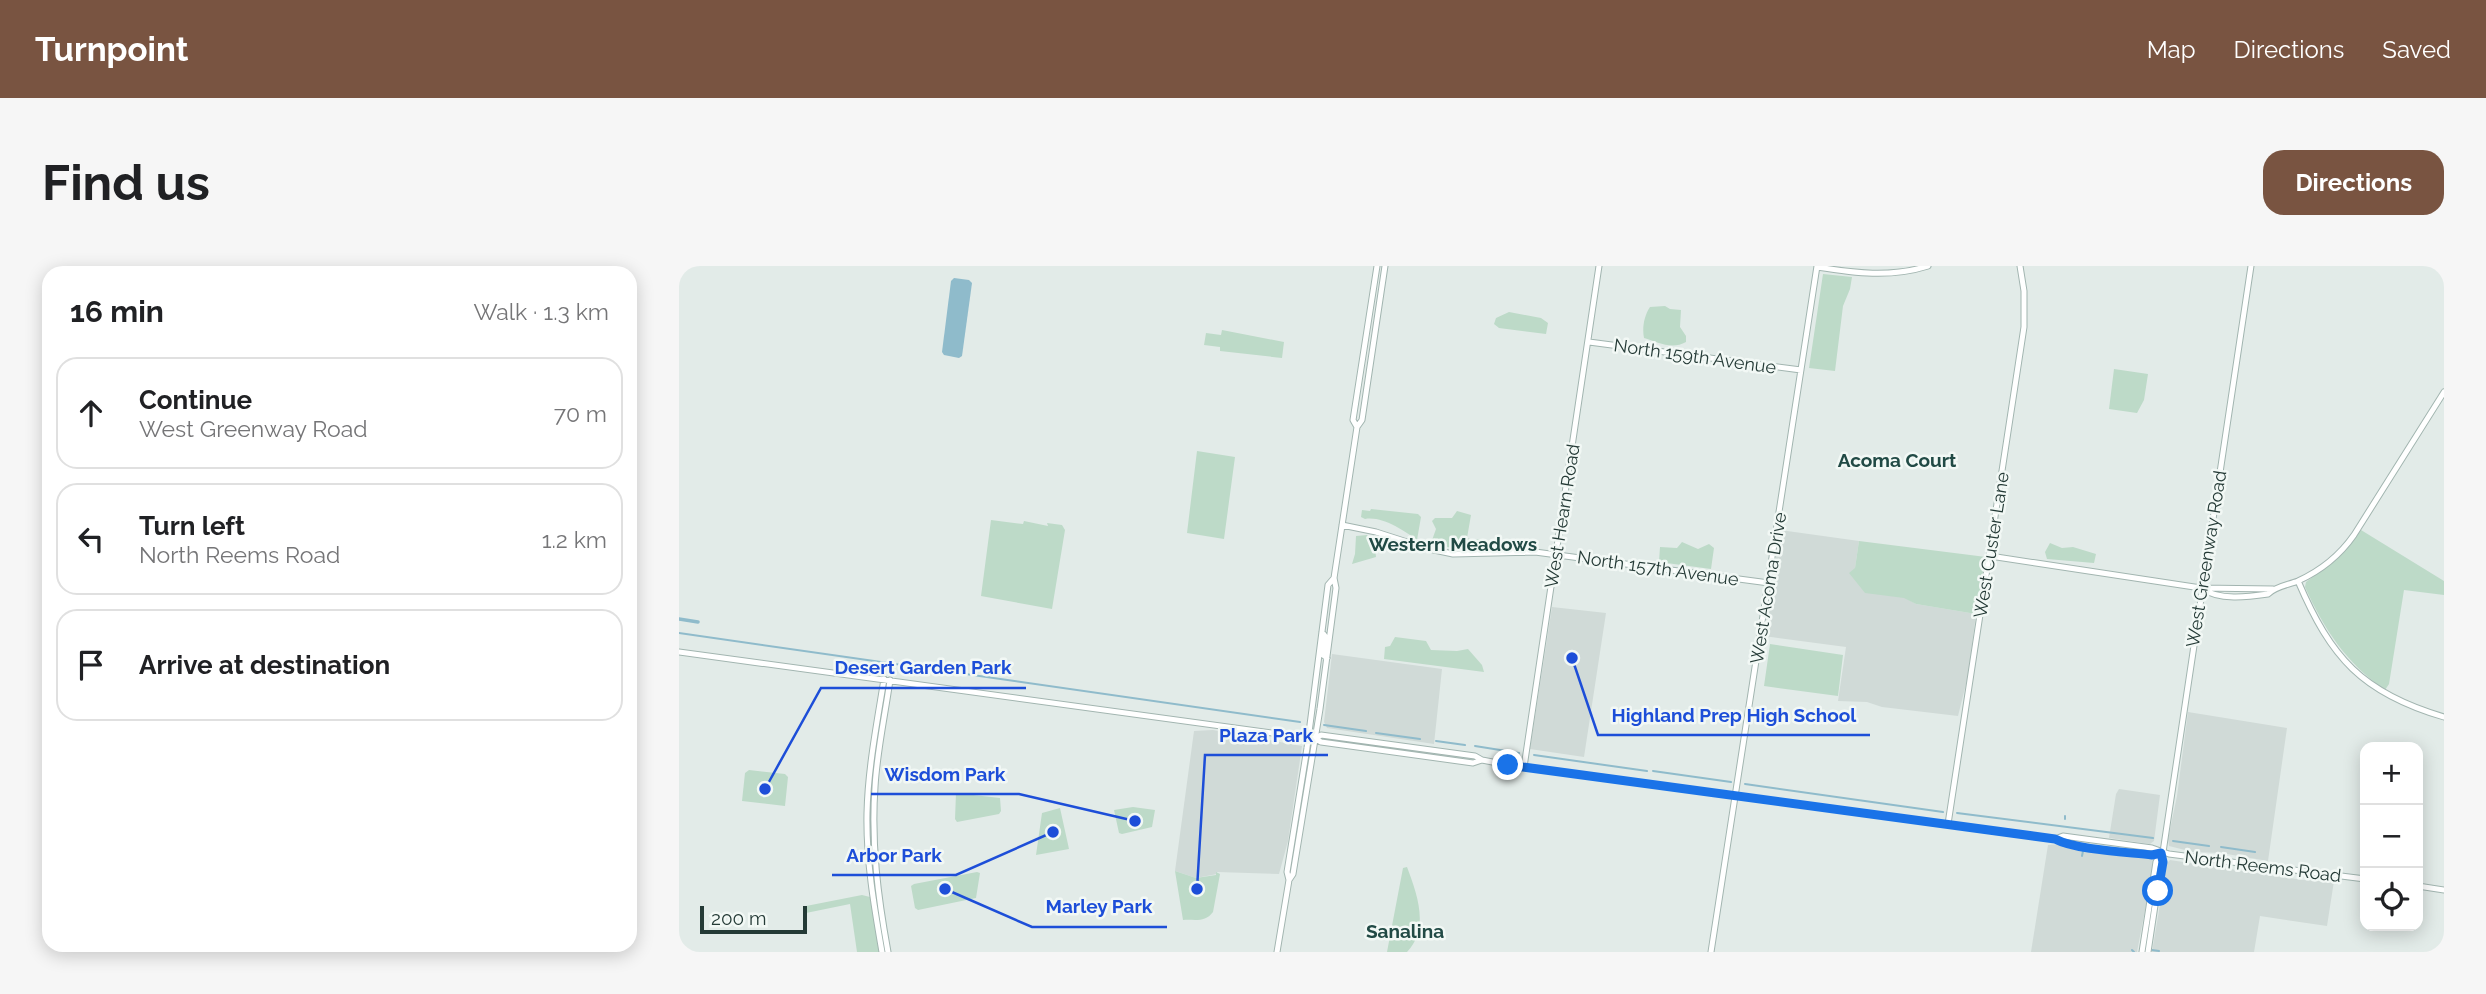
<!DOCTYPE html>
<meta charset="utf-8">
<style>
body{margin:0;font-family:Raleway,sans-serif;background:#f6f6f6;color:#202124}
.controls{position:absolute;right:21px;bottom:21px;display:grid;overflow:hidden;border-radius:14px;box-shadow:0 4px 18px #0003}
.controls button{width:63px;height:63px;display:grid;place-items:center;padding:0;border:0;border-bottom:2px solid #e0e0e0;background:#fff;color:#202124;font:35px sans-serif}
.scale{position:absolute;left:21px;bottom:18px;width:107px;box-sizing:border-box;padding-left:7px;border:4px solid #243a36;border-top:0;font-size:19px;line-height:24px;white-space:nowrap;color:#243a36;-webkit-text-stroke:5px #f2f8f5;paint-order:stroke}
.stop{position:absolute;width:21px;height:21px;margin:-16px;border:5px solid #1a73e8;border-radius:50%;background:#fff}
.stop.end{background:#1a73e8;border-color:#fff;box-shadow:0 2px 7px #0008}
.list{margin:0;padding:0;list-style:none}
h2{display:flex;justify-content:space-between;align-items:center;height:91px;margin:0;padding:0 28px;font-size:30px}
h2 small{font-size:23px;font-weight:400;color:#757577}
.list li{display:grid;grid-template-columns:46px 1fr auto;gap:21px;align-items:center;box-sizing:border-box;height:112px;margin:0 14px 14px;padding:0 14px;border:2px solid #e0e0e0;border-radius:21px}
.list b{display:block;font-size:26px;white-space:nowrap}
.list p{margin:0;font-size:23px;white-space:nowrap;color:#757577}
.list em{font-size:23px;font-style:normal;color:#757577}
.icon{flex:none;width:38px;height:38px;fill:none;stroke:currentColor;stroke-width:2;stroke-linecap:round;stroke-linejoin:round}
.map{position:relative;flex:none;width:1765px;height:686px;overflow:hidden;border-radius:21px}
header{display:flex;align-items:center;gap:42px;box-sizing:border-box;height:98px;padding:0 35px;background:#795441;color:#fff}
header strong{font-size:33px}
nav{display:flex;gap:38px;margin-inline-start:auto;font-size:24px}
.intro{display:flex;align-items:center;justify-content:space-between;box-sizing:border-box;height:168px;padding:0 42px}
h1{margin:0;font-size:49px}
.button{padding:18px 32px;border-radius:21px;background:#795441;color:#fff;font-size:24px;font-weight:700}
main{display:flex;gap:42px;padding:0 42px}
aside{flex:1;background:#fff;border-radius:21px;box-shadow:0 4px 18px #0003}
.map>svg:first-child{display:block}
</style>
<header>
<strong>Turnpoint</strong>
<nav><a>Map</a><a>Directions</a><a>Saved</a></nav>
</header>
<div class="intro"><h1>Find us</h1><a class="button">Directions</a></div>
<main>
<aside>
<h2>16 min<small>Walk · 1.3 km</small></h2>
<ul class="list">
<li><svg class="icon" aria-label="ahead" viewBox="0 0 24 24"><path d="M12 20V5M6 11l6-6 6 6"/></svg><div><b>Continue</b><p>West Greenway Road</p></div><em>70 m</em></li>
<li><svg class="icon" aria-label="left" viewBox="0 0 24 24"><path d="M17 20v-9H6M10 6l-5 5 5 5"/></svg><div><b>Turn left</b><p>North Reems Road</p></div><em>1.2 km</em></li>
<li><svg class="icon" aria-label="arrive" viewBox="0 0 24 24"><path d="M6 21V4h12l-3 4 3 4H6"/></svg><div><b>Arrive at destination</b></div></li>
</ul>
</aside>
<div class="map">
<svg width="1765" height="686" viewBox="0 0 1765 686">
<rect width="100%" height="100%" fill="#e2ebe8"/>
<path fill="#d0dad7" d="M1101 264 1180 275 1176 302 1237 338 1297 348 1289 410 1279 450 1203 441 1188 436 1159 435 1167 381 1085 370Z
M873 341 927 347 905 491 851 483Z
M653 388 763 403 755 478 648 462 645 456Z
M1509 446 1608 462 1589 595 1542 587 1514 586 1490 580 1489 573 1498 530Z
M534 464 623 480 609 575 600 608 538 606V608L517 612 496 605 515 465Z
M1440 523 1481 529 1475 575 1471 578 1430 572 1437 528Z
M1381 578 1473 593 1475 597 1458 686H1352L1369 579Z
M1491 594 1624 614 1655 615 1648 660 1581 650 1575 686H1473L1488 597Z"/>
<path fill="#bddac8" d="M1144 8 1173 11 1171 23 1164 40 1156 105 1130 102Z
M986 40 991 43 1002 44 1001 61 1007 70V76C993 84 978 76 965 72 963 62 965 50 971 41Z
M830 46 862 52 869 57 867 68 820 62 815 58 817 52Z
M543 64 605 76 603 92 541 85V81L525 79 527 67 542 69Z
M1435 103 1469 108 1465 134 1458 147 1430 143Z
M518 185 556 191 545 273 508 267Z
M692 243 739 248 742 251 738 274C725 265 704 250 686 253L682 251 683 244 691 245Z
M778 245 792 249 788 272 794 274 803 273 805 279 803 282H773L752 277 757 263 753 255 756 252H773Z
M312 254 344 258 345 255 369 260 368 257 383 259 386 264 373 343 302 330Z
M1682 264 1765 315V329L1725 324 1710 418 1706 424C1667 397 1645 363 1626 321L1627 316 1659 292Z
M688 269 692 274H699L700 277 696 282 697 291 673 298 676 288 677 270Z
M1180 275 1307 291 1297 348 1237 338 1225 332 1186 327 1170 307 1176 302Z
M1003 276 1019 283 1030 278 1035 282 1032 303 980 296 981 281 998 282Z
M1371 277 1383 282 1394 281 1417 288 1415 297 1368 293 1366 286Z
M716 371 747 375 752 384 778 385 789 383 803 399 805 406 705 393 706 381 711 380Z
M1091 378 1164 389 1159 430 1085 420Z
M70 504 106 508 109 511 106 540 63 535 66 507Z
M277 527 321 532 322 545 320 548 278 556 276 553Z
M454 541 476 544 473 561 443 568 440 567 435 544Z
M381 542 390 583 357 589 363 547Z
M728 601C738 628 751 662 728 686H708L724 602Z
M496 605 517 612 537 609V606L541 608 534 646C526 657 516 653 504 654Z
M298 606 301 607 297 632 239 644 236 642 232 620 235 618Z
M183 629 191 631 200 686H178L171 638 127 647V640Z"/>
<path fill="#8fbbcb" d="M275 12 290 14 293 17 283 90 280 92 265 89 263 86 272 15Z"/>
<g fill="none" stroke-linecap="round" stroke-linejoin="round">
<path stroke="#8fbbcb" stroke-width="2" d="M0 367 621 456
M645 459 687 465
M697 467 741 473
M757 475 786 479
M796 480 840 487
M855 489 968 505
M974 505 1052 516
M1066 518 1264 546
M1278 547 1474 572
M1386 553V550
M1494 575 1530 580
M1542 581 1576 586
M1403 590 1404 585
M1453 684 1455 686
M1473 684 1480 685"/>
<path stroke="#8fbbcb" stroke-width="3.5" d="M0 353 19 356"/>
<g stroke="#a2b5b0" stroke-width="7">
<path id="secondary" d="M1138 1C1176 7 1211 12 1249 0
M910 76 1122 104
M678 161 674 154 698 0
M663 259 697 266 750 283 774 288 856 286 1090 317
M1311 290 1522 322 1594 323
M1619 315C1652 392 1683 427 1765 451
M1522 322C1540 335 1569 331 1589 328 1597 320 1609 319 1619 315 1641 305 1661 289 1675 269L1765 126
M643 366 646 370 644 389 648 392
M0 386 637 473 642 476 794 497 803 494
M637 473 642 469 796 490 803 494 829 499 1376 573C1397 584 1447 585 1473 589L1482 587
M845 501 920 0
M1269 558 1345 61V25L1341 0
M1376 573 1384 570 1473 582 1490 588 1686 613
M610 614 608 606 628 482 649 319 655 312
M1739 620 1765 624
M203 686C195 640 187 594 188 547 189 502 198 457 205 413
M209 686C199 631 192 577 196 521 198 485 206 450 211 414
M598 686 610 614 614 608 641 443 657 322 655 312 678 161 683 154 706 0
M1032 686 1138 0
M1463 686 1477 596 1482 587
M1469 686 1572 0"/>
</g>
<use href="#secondary" stroke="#fff" stroke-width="5"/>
</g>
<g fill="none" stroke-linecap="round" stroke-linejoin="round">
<path stroke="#1a73e8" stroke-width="9" d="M829 499 1376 573C1397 584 1447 586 1473 589L1482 587 1484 596 1479 625"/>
</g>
<g text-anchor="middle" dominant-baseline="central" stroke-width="5" stroke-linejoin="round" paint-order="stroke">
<g font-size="18" fill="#243a36" stroke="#f2f8f5">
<text transform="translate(1016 90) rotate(8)">North 159th Avenue</text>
<text transform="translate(883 250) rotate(-81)">West Hearn Road</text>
<text transform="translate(1312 279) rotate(-81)">West Custer Lane</text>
<text transform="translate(1527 293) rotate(-81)">West Greenway Road</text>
<text transform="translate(979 302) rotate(8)">North 157th Avenue</text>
<text transform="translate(1089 322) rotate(-81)">West Acoma Drive</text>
<text transform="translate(1584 600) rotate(7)">North Reems Road</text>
</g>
<g font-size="19" font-weight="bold" fill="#214a45" stroke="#f2f8f5">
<text x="1218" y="194">Acoma Court</text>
<text x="774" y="278">Western Meadows</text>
<text x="726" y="665">Sanalina</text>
</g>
</g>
<path fill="none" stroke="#1d4ed8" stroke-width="2.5" d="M86 523L142 422H347M893 392L919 469H1191M518 623L526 489H649M456 555L340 528H192M374 566L277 609H153M266 623L353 661H488"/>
<g fill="#1d4ed8" stroke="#f2f8f5" stroke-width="2.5">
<circle cx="86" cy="523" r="7"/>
<circle cx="893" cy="392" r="7"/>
<circle cx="518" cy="623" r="7"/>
<circle cx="456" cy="555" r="7"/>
<circle cx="374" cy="566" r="7"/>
<circle cx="266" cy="623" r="7"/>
</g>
<g font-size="19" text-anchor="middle" font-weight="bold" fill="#1d4ed8" stroke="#f2f8f5" stroke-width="5" stroke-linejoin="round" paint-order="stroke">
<text x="244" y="408">Desert Garden Park</text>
<text x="1055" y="456">Highland Prep High School</text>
<text x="587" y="476">Plaza Park</text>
<text x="266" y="515">Wisdom Park</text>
<text x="215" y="596">Arbor Park</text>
<text x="420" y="647">Marley Park</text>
</g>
</svg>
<div class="controls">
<button>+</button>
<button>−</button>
<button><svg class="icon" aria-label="locate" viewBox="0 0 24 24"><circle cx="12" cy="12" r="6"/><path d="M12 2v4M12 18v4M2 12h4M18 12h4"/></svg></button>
</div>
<div class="scale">200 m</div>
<div class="stop" style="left:1479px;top:625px"></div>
<div class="stop end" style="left:829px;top:499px"></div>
</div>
</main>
